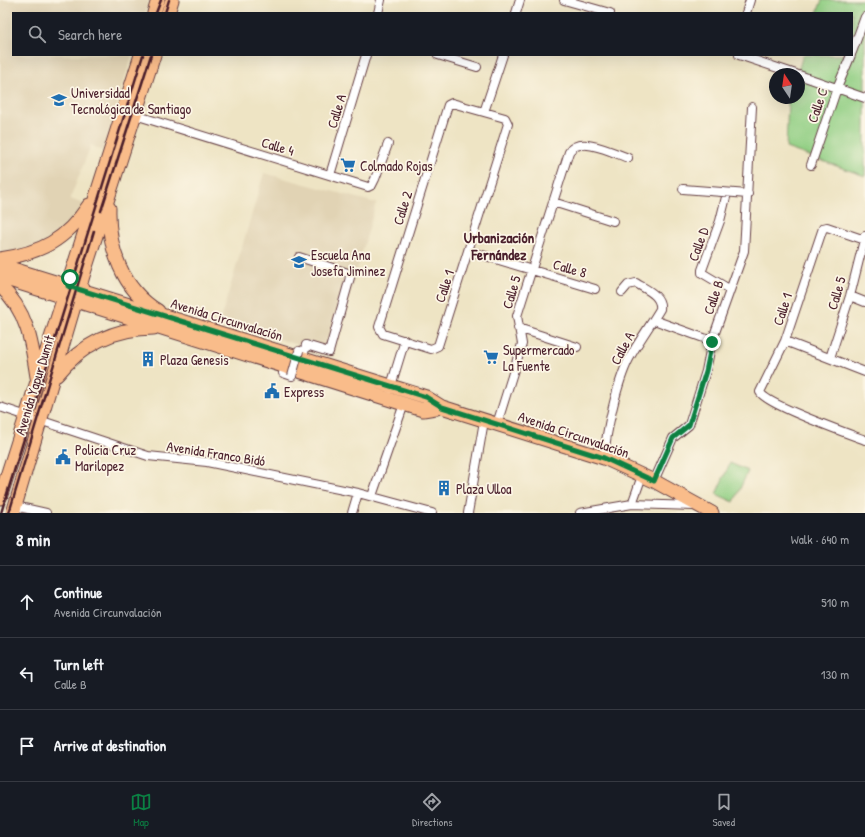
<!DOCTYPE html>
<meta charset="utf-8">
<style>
body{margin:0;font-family:"Patrick Hand",sans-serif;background:#242831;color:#f1f3f6}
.compass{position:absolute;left:769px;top:68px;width:36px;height:36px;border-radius:50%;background:#171b24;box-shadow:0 4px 16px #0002;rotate:347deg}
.stop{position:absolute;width:12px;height:12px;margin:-9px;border:3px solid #0b8043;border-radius:50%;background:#fff}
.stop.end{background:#0b8043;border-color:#fff;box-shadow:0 1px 4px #0008}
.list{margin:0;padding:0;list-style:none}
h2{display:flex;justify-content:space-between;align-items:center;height:52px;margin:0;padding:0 16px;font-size:17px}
h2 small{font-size:13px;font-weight:400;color:#9ea1a6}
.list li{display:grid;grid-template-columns:26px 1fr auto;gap:12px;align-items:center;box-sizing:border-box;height:72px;padding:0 16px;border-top:1px solid #363941}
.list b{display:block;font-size:15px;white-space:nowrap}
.list p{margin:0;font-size:13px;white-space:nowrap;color:#9ea1a6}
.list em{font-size:13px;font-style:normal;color:#9ea1a6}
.icon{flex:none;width:22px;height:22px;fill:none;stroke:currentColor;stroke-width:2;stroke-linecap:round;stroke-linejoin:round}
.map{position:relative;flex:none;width:865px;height:513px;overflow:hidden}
.search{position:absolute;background:#171b24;box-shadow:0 4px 16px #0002;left:12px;right:12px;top:12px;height:44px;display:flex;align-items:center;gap:10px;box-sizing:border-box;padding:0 14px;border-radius:0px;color:#9ea1a6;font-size:15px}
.sheet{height:268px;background:#171b24}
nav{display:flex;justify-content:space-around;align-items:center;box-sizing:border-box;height:56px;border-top:1px solid #363941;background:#171b24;font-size:11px;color:#9ea1a6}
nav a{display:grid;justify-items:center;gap:2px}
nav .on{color:#0b8043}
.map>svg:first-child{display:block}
</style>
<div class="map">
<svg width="865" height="513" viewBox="0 0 865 513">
<rect width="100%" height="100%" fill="#fcf5e5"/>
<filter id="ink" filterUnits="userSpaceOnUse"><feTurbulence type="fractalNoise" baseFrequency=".025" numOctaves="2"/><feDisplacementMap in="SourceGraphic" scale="8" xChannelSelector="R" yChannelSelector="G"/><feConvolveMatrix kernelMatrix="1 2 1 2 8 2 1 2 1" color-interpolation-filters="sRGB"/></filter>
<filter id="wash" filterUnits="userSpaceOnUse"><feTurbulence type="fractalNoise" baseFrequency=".012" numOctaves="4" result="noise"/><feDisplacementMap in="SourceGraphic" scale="16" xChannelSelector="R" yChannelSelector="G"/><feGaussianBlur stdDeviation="0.9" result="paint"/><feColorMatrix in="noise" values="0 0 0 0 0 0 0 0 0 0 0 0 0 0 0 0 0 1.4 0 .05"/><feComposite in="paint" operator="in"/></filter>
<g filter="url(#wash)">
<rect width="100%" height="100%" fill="#eee4c4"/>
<path fill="#e1d3b4" d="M0 0H149L145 13H13V55H132L103 151 91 145 70 199 84 204 76 216 44 243 9 253 0 252Z
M264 173 376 203 333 356 220 321Z"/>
<path fill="#92cf84" stroke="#6e7758" d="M822 0H865V176L786 148 788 101 789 98H799V74H797L803 55H852V13H817Z
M730 463 748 471 734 502 716 494Z"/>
</g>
<g filter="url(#ink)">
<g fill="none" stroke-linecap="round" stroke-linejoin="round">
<g stroke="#633d42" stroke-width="10">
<path id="street" d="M564 0 610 13
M378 13 381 0
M516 13 520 0
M746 13 750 0
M852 52 865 17
M438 55 477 67
M739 55 796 74
M799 75 865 98
M452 103 505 118 508 124 438 346 431 349 383 334 379 327 448 105Z
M484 112 503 55
M135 115 368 187 372 185 375 179 388 144
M811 165 837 88 851 55
M330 175 366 55
M683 189 748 194
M727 193 720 221 702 270V273L729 289
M553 202 613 221
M865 240 827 227 823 228 785 341 760 392C765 404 849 434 865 440
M469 251 595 289
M850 296 865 302
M654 320 712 341
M518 328 577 347
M785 341 865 372
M299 351 304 353 306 345 329 352 351 274 299 257
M830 358 850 296 865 236
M285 366 283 373 292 376
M390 389 405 340
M0 407 148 456 207 462 358 493 432 513
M497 424 522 344 517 316 569 152C579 135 614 153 628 158
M604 458C606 432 617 382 629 359 638 342 650 326 660 309 662 295 645 289 636 283L628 285 622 292
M654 481 673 438 689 425 706 371 712 341 744 251 752 107
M372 496 404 404
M632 504 642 476
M15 506 46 513
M352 513 358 493
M468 513 484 421
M580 513 632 504 694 506"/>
</g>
<g stroke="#633d42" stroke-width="15">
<path id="primary" d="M154 13 158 0
M168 13 172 0
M109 208C108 248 122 289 158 311
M0 259C41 253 66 240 89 205
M0 265 426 397 442 407 604 458 654 481 712 513
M0 277 423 410 442 407
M0 286C27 310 32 343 37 377
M57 375C82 344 114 328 154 328
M0 498 141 55
M13 513 83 276 154 55"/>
</g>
<use href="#street" stroke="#fff" stroke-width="8"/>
<use href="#primary" stroke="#f9bc8a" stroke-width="13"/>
<path stroke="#4a1f2b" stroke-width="2.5" d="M156 13 161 0
M165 13 169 0
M101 211 151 55
M1 513 143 55
M9 513 94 231"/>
<g stroke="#633d42" stroke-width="10" stroke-linecap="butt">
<path id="street-bridge" d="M292 376 299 351"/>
</g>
<use href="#street-bridge" stroke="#fff" stroke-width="8"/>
</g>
</g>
<g fill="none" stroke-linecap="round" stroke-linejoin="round" filter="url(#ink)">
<path stroke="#0b8043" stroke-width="5" d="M70 278 68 286 426 397 442 407 604 458 654 481 673 438 689 425 706 371 712 342"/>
</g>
<defs>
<g id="university-bare" transform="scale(1.2)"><path d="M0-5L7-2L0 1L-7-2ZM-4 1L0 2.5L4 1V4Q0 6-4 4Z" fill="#1f6fb2" stroke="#fcf5e5" stroke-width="2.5" paint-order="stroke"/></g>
<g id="supermarket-bare" transform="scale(1.2)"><path d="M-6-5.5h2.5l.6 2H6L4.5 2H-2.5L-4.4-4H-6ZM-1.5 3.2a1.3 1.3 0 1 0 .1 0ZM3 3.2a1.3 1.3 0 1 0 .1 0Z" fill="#1f6fb2" stroke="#fcf5e5" stroke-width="2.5" paint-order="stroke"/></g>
<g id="school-bare" transform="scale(1.2)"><path d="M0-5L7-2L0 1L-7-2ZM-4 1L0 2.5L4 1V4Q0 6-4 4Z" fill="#1f6fb2" stroke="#fcf5e5" stroke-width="2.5" paint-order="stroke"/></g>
<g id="building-bare" transform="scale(1.2)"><path d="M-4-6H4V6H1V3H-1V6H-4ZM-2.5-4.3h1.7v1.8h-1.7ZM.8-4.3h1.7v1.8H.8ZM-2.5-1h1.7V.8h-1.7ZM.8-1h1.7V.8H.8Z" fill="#1f6fb2" stroke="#fcf5e5" stroke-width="2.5" paint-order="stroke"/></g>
<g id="civic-bare" transform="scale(1.2)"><path d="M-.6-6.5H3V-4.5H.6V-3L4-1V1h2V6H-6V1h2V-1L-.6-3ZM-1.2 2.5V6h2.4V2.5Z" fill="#1f6fb2" stroke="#fcf5e5" stroke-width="2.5" paint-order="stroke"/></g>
</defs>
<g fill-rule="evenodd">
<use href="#university-bare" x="59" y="100"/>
<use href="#supermarket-bare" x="348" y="165"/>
<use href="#school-bare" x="299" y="262"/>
<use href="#supermarket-bare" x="491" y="357"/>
<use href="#building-bare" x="148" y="359"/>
<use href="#civic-bare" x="272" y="391"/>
<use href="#civic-bare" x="63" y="457"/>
<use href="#building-bare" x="444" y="488"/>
</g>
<g text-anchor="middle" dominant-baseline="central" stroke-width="3.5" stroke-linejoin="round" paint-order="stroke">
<g font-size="14" fill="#4a1f2b" stroke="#fcf5e5" text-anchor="start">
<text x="71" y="92">Universidad<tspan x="71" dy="16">Tecnológica de Santiago</tspan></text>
<text x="360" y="165">Colmado Rojas</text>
<text x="311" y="254">Escuela Ana<tspan x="311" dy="16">Josefa Jiminez</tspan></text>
<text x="503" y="349">Supermercado<tspan x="503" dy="16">La Fuente</tspan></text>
<text x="160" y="359">Plaza Genesis</text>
<text x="284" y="391">Express</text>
<text x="75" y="449">Policia Cruz<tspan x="75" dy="16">Marilopez</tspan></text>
<text x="456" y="488">Plaza Ulloa</text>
</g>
<g font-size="14" fill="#4a1f2b" stroke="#fcf5e5">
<text transform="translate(817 105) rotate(-71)">Calle C</text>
<text transform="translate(336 111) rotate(-73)">Calle A</text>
<text transform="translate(278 146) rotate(17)">Calle 4</text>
<text transform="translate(402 208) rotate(-73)">Calle 2</text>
<text transform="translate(698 244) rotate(-70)">Calle D</text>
<text transform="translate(570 268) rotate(16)">Calle 8</text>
<text transform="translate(444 286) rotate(-72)">Calle 1</text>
<text transform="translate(511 292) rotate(-74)">Calle 5</text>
<text transform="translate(836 293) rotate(-74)">Calle 5</text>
<text transform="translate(713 297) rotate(-71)">Calle B</text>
<text transform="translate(782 309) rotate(-72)">Calle 1</text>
<text transform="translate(227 319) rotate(17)">Avenida Circunvalación</text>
<text transform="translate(622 348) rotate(-62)">Calle A</text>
<text transform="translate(34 385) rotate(-73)">Avenida Yapur Dumit</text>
<text transform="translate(574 434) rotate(19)">Avenida Circunvalación</text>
<text transform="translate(216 453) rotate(9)">Avenida Franco Bidó</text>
</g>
<g font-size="15" font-weight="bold" fill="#4a1f2b" stroke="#fcf5e5">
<text x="499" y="237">Urbanización<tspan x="499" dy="17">Fernández</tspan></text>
</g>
</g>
</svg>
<svg class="compass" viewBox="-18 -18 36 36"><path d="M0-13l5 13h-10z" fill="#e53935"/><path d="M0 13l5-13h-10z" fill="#9ea1a6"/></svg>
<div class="stop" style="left:70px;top:278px"></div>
<div class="stop end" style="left:712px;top:342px"></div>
<div class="search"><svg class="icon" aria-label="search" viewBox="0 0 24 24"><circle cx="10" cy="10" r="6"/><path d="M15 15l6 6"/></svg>Search here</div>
</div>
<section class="sheet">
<h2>8 min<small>Walk · 640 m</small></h2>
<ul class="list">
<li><svg class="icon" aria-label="ahead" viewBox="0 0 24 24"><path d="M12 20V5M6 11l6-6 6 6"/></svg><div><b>Continue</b><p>Avenida Circunvalación</p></div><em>510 m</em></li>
<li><svg class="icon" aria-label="left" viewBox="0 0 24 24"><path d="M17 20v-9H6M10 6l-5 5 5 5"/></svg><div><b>Turn left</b><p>Calle B</p></div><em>130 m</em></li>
<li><svg class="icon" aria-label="arrive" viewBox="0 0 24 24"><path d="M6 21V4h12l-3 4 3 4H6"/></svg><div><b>Arrive at destination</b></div></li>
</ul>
</section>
<nav>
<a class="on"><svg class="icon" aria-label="map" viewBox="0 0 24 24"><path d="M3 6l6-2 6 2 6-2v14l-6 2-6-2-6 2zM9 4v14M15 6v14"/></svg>Map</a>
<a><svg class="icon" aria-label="directions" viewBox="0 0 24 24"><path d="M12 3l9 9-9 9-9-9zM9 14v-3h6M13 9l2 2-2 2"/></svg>Directions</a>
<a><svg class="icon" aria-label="saved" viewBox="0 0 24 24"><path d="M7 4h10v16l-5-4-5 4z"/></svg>Saved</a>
</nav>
